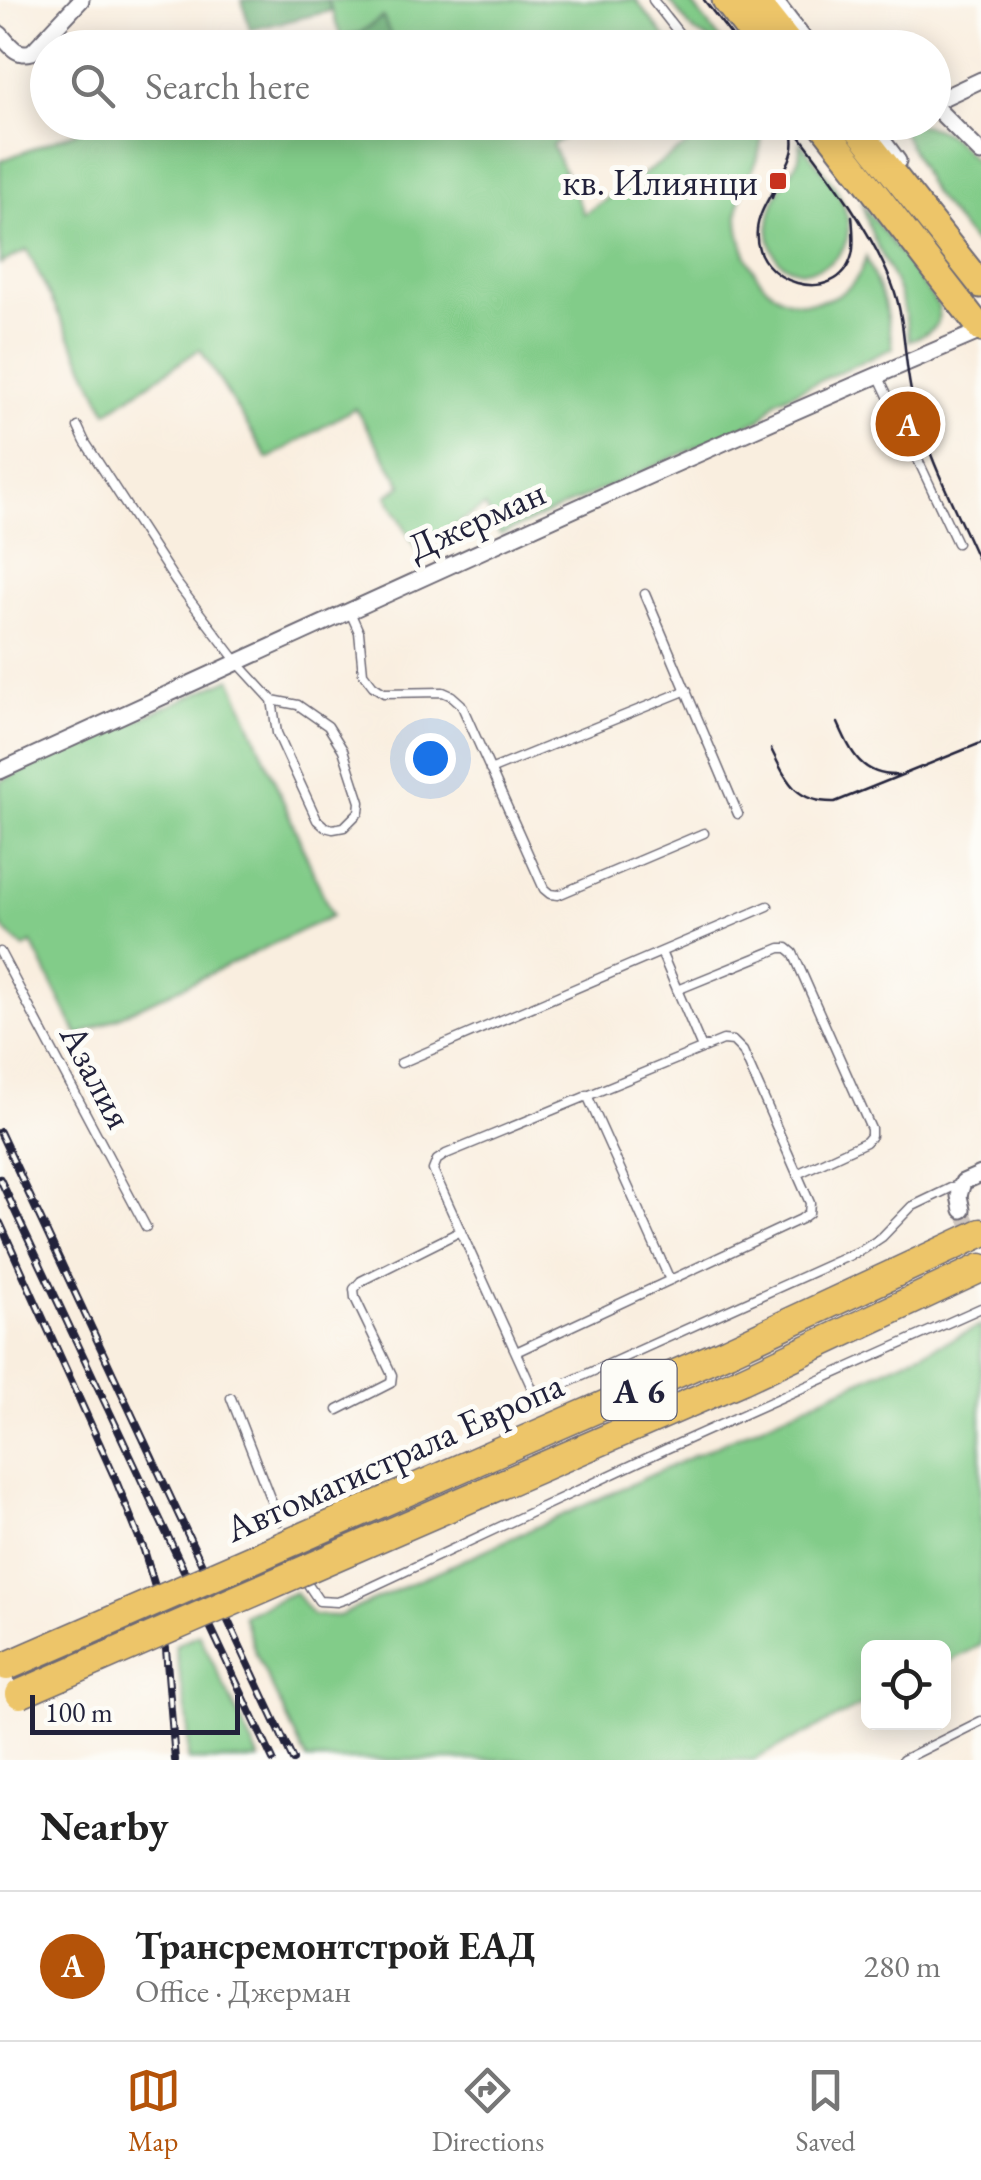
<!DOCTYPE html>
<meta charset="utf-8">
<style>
body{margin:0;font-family:"EB Garamond",serif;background:#f6f6f6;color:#222}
.controls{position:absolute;right:30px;bottom:30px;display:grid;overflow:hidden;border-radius:15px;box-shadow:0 5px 25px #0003}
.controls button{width:90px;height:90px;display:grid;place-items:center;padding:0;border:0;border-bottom:2px solid #e0e0e0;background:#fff;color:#222;font:50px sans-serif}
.scale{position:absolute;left:30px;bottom:25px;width:210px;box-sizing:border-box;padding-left:10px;border:5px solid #22223b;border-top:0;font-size:28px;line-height:35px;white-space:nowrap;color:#22223b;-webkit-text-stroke:8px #fdfcf7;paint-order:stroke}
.you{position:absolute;left:430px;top:758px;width:35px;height:35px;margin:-25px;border:8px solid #fff;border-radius:50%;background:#1a73e8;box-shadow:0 0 0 15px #1a73e833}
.badge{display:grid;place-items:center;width:65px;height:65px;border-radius:50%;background:#b45309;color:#fff;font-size:32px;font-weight:700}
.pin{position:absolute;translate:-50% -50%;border:5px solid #fff;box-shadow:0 2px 10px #0006}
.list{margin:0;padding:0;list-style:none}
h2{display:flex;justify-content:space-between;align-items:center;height:130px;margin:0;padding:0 40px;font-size:42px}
h2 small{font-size:32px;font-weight:400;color:#767676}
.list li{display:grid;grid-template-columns:65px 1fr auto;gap:30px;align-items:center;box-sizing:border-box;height:150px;padding:0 40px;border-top:2px solid #e0e0e0}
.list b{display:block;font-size:38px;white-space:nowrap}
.list p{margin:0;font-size:32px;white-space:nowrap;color:#767676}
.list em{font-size:32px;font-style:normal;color:#767676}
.icon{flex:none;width:55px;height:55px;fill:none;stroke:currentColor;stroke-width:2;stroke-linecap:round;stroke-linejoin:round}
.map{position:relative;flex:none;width:981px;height:1760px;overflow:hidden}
.search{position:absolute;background:#fff;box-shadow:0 5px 25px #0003;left:30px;right:30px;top:30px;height:110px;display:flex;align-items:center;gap:25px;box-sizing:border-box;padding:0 35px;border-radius:55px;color:#767676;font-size:38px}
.sheet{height:280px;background:#fff}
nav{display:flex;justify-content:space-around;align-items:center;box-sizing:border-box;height:140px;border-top:2px solid #e0e0e0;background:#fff;font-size:28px;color:#767676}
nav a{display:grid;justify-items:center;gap:5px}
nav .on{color:#b45309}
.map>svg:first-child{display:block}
</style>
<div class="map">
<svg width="981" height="1760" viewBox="0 0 981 1760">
<rect width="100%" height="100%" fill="#fdfcf7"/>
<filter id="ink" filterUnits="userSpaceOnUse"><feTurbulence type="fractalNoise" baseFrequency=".01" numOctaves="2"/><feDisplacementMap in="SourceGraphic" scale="20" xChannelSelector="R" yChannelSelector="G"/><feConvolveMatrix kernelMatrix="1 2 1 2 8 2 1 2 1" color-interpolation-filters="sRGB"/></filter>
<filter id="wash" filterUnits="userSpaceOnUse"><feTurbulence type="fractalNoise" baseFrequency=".0048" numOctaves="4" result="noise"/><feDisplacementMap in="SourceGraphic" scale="40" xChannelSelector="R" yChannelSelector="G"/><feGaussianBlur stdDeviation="2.25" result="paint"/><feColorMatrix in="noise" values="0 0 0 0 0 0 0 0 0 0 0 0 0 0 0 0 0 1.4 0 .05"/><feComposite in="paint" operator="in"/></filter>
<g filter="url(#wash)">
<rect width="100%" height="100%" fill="#f9eedf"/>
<path fill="#82cc89" stroke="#527762" stroke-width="2.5" d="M328 0H636L673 47H395L382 17 360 33 341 37Z
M669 0H689L726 47H722L693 31Z
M99 123H586L552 145 584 214 720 123H761C765 154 751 168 741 196 731 226 748 274 774 293 791 305 814 305 833 297 851 290 861 275 866 257L884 302 893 348 777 400 761 419 500 535 485 506 417 549 387 496 402 485 355 408 268 459 200 349 107 412 27 250 0 264V161Z
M918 125C950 127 960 146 981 167V252L932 192 901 128Z
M800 142C816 163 839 186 846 213 863 273 774 295 769 235 767 215 776 194 787 177 791 171 797 164 799 157 800 152 800 147 800 142Z
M861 202 938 305C943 330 928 332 909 341 905 297 893 279 875 241 869 228 866 215 861 202Z
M231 678 332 916 78 1036 32 943 24 948 5 931 0 922V781Z
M981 1326V1645L944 1664V1648H868V1702L753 1760H307L255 1652 243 1615 295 1592 312 1615 339 1616Z
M199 1634 260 1760H188V1722L175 1645Z"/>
<path fill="#69b075" stroke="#466958" stroke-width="2.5" d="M242 0H328L331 11 250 30Z
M383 17 395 47H318L341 37 360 33Z"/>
</g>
<g filter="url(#ink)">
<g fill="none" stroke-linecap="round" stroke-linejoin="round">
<path stroke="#cec5be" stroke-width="15" stroke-dasharray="15 8" stroke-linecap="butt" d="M962 1210 981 1250"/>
<g stroke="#6d6974" stroke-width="11">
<path id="lane" d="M653 0 685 41 697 48
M878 375 957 543
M78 427 85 442 176 582 238 663 272 700 298 705 328 726 343 750 360 802 359 812 344 827 333 829 325 827 317 820 277 733 272 700
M645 594 738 814
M350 612 359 632 363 673 373 686 384 693 443 692 452 696 461 704 544 889 550 894 558 895 704 833
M490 770 687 690
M0 952 146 1227
M661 952 702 1048
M677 990 780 948H787L793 953 871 1129V1136L866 1142 797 1174
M401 1063 768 906
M587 1095 670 1280
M516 1352 801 1219 809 1213 810 1203 743 1051 733 1041 723 1040 446 1154 437 1160 433 1170 536 1397
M231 1398 279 1521
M338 1410 391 1383 392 1375 355 1298 354 1289 361 1281 461 1231
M498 1414 864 1249 882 1237 911 1207 959 1184
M309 1586 319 1601 337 1602 346 1599 666 1449 981 1308
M903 1760 981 1721"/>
</g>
<g stroke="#6d6974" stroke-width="19">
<path id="street" d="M774 0 811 48
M0 34C9 44 16 57 32 52L81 0
M934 102 981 80
M934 106 981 153
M869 122 898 161
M0 771C326 622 651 471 981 331
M962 1210 959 1196 963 1182 981 1174"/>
</g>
<g stroke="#6d6974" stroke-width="29">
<path id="primary" d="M725 0 762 48
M755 0 793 48
M820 122 981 329
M852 122 981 285"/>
</g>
<g stroke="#6d6974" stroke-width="31">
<path id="highway" d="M294 1541 728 1351 981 1233
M307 1569 742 1380 981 1268"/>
</g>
<use href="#lane" stroke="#fff" stroke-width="8"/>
<use href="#street" stroke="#fff" stroke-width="15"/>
<use href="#primary" stroke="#edc569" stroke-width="25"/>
<use href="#highway" stroke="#edc569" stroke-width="28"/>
<path stroke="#22223b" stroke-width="2.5" d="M704 0 741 48
M789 122C828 173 868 224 892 284 907 322 903 365 914 404 929 460 958 514 981 567
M775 187C768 200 758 215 757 230 751 284 838 309 852 255 855 243 853 228 852 216
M772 198C780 169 802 157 790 124
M838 723C851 752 861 776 898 775
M771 749C787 781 795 803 835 802L981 743"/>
<g stroke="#22223b" stroke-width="8">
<path id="rail" d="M0 1132 293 1760
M0 1179 273 1760
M0 1223 114 1476 144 1550 158 1597 166 1649 175 1760"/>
</g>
<use href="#rail" stroke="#fdfcf7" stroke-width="4" stroke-dasharray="11" stroke-linecap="butt"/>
<g stroke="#6d6974" stroke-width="31" stroke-linecap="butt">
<path id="highway-bridge" d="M7 1666 294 1541
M20 1694 307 1569"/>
</g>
<use href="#highway-bridge" stroke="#edc569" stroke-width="28"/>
</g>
</g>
<rect fill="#c8321e" stroke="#fdfcf7" stroke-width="4" x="768" y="171" width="20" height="20" rx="5"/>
<g text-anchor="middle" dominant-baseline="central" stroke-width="10" stroke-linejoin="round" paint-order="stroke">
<rect fill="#fdfcf7" stroke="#646373" stroke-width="2.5" x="601.5" y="1360" width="75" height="60" rx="8"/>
<g font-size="35" font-weight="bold" fill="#22223b">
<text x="639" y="1390">A 6</text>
</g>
<g font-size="38" fill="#22223b" stroke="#fdfcf7" text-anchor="end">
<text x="758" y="181">кв. Илиянци</text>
</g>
<g font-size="38" fill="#22223b" stroke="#fdfcf7">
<text transform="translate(476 519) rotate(-24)">Джерман</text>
<text transform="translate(97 1076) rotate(62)">Азалия</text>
<text transform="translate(394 1456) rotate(-24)">Автомагистрала Европа</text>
</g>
</g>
</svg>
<div class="controls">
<button><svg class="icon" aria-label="locate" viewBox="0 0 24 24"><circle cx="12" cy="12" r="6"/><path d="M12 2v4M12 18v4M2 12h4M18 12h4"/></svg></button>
</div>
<div class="scale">100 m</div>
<div class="you"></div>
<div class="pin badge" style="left:908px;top:424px">A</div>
<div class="search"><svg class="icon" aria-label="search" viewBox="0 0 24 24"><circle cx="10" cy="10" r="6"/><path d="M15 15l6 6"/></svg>Search here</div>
</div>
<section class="sheet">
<h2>Nearby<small></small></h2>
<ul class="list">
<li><span class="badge">A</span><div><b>Трансремонтстрой ЕАД</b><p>Office · Джерман</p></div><em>280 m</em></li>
</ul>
</section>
<nav>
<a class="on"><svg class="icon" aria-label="map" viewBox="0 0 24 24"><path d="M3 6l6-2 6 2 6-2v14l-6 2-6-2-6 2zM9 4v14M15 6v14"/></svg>Map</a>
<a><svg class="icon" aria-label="directions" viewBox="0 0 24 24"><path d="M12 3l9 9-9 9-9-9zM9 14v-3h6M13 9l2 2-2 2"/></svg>Directions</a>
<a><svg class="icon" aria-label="saved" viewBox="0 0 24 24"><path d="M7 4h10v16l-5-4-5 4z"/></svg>Saved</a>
</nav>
